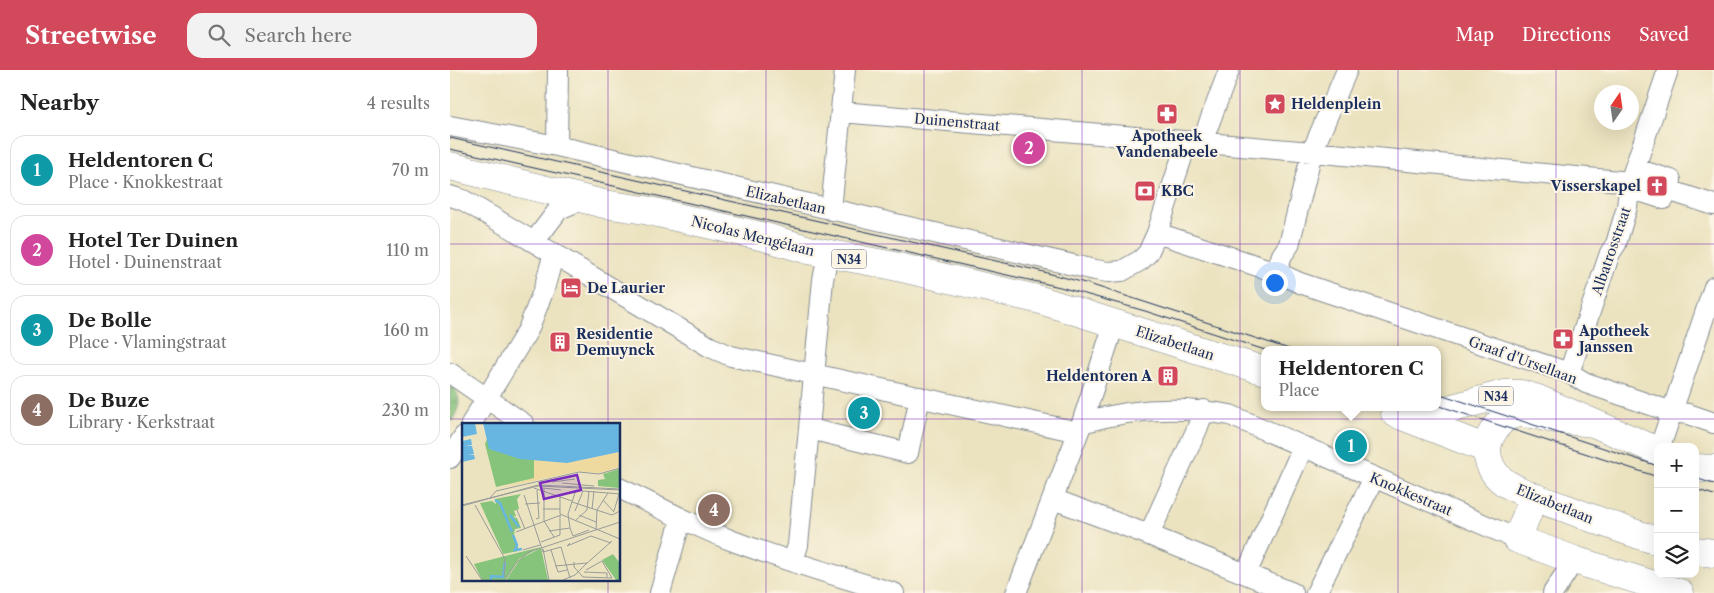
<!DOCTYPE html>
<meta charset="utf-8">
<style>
body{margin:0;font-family:"Libre Caslon Text",serif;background:#f2f2f2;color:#222}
.controls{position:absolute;right:15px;bottom:15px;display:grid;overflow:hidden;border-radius:10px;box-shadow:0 5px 20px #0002}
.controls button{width:45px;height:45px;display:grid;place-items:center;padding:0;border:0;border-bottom:1px solid #e0e0e0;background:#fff;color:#222;font:25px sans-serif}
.compass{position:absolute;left:1144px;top:15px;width:45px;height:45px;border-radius:50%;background:#fff;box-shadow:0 5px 20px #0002;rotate:13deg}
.you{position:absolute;left:824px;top:212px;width:18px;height:18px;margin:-12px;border:4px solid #fff;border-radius:50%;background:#1a73e8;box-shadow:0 0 0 8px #1a73e833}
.badge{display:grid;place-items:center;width:32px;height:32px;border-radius:50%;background:#d1495b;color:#fff;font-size:16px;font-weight:700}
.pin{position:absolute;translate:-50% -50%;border:2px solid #fff;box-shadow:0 1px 5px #0006}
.popup{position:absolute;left:811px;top:276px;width:180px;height:65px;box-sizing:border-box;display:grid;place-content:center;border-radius:10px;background:#fff;filter:drop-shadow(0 1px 4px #0005);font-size:16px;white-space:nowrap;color:#767676}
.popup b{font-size:19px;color:#222}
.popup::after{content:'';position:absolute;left:50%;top:100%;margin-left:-10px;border:10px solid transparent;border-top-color:#fff}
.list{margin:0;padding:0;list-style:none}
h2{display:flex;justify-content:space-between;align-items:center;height:65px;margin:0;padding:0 20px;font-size:21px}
h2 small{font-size:16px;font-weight:400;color:#767676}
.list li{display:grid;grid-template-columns:32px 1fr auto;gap:15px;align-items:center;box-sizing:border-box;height:70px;margin:0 10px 10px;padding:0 10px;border:1px solid #e0e0e0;border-radius:15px}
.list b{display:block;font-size:19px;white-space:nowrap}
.list p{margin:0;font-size:16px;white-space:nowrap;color:#767676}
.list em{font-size:16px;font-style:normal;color:#767676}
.icon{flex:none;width:28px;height:28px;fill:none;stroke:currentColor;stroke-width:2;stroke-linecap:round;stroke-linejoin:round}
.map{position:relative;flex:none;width:1264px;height:523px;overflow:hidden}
header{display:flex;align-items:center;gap:30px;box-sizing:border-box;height:70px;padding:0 25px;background:#d1495b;color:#fff}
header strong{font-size:24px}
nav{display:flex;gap:28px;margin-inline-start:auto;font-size:18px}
.search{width:350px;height:45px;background:#f2f2f2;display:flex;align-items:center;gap:12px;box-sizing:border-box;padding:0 18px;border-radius:15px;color:#767676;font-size:19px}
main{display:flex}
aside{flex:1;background:#fff}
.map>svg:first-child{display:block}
</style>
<header>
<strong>Streetwise</strong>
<div class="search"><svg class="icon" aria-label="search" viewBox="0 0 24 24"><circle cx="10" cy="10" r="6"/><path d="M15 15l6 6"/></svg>Search here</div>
<nav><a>Map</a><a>Directions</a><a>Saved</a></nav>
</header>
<main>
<aside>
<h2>Nearby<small>4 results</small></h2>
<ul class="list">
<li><span class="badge" style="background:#0f9aa8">1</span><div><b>Heldentoren C</b><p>Place · Knokkestraat</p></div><em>70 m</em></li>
<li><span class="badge" style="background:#d1479c">2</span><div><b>Hotel Ter Duinen</b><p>Hotel · Duinenstraat</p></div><em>110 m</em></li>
<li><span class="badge" style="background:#0f9aa8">3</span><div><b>De Bolle</b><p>Place · Vlamingstraat</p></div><em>160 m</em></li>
<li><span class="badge" style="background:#8d6e63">4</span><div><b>De Buze</b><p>Library · Kerkstraat</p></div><em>230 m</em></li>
</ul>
</aside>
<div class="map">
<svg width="1264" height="523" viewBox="0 0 1264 523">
<defs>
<pattern id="grass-tufts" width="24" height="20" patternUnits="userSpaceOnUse" patternTransform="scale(1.25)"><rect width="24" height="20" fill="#86c47b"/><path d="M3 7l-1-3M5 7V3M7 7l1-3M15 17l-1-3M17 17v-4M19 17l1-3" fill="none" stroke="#6da068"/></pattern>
</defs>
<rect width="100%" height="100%" fill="#fcf5e5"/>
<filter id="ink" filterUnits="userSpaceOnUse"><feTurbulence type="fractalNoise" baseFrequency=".02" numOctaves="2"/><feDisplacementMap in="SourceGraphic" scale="10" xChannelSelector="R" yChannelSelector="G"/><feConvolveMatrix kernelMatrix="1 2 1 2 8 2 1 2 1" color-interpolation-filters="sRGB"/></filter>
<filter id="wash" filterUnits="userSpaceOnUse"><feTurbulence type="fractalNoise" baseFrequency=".0096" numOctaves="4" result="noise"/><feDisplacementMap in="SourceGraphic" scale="20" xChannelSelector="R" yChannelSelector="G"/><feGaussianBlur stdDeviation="1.12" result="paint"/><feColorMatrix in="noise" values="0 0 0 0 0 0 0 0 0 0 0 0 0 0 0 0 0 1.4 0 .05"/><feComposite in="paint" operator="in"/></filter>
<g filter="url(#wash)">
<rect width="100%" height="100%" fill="#ebe3c0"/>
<path fill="url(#grass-tufts)" stroke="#507a6c" d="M4 317C12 333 9 336 2 351L0 350V318Z"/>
</g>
<g filter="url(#ink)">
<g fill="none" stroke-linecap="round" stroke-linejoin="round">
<g stroke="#83898f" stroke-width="22">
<path id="street" d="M391 42 862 82 1180 112
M0 56 107 76 645 200 658 202 672 201 691 190 698 183 707 163 733 84 742 72 755 64 779 0
M107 76 108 0
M1180 118 1214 129 1221 110 1186 99
M1218 120 1264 135
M0 126 13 130 42 147 260 277 281 286 628 362
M381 140 395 0
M707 163 826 202 850 213 1119 303 1136 313 1222 342 1238 344 1264 353
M84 172 109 139 133 129
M826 202 832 185 839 175 862 82 897 0
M0 303 74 354
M1119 303 1160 183 1166 174 1177 137 1180 112 1218 0
M632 353C681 338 730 336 780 345L1067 469
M21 354 78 260 94 219 104 183
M360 359 458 383 470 327
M1210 377 1264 217
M0 388 14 366
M169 418C207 436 244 456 283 471 336 491 390 507 444 523
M603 429 699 465 843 523
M699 465 747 359 754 340
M343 492 348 475 373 210 378 184
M796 504 853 377
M210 523 231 450
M566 523 632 353 664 254
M866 523 924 408
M1103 523 1124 490"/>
</g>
<g stroke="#83898f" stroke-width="29">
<path id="secondary" d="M1084 427 1067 469 1124 490 1230 523"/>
</g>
<g stroke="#83898f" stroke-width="29">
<path id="primary" d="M0 96 154 134 195 140 315 167 359 180 439 195 587 229 815 301
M945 343 978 342 999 339 1054 324H1071L1088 329 1208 381
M952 346 1037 379
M1143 353C1130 351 1118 351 1105 349 1081 345 1061 334 1044 360 1040 366 1037 374 1037 381 1038 396 1046 408 1059 415 1076 425 1096 432 1115 438 1146 450 1176 461 1208 471
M1245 398 1264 399
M1245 481 1264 483"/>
</g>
<use href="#street" stroke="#fff" stroke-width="20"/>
<use href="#secondary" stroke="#fff" stroke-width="28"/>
<use href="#primary" stroke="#fff" stroke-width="28"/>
<path stroke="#1b2f5e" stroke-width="1" d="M0 68 586 200 639 214 842 280
M0 79 610 217 695 241 815 280
M987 323 1208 396
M987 335 1208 407
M1245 408 1264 414
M1245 419 1264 425"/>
</g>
</g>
<path fill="none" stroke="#7b2cbf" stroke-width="1" stroke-opacity="0.55" d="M158 0V354M316 0V523M474 0V523M632 0V523M790 0V523M948 0V523M1106 0V523M0 174H1264M0 349H1264M158 509V523"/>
<defs>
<g id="sight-square" transform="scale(1.125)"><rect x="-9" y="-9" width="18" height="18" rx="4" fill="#d1495b" stroke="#fcf5e5"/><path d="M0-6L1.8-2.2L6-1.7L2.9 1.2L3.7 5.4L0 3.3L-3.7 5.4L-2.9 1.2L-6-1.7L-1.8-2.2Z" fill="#fff"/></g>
<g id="pharmacy-square" transform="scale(1.125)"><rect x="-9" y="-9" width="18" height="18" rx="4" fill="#d1495b" stroke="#fcf5e5"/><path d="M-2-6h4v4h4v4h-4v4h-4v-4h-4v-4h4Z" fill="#fff"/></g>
<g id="church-square" transform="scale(1.125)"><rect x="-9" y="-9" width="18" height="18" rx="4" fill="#d1495b" stroke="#fcf5e5"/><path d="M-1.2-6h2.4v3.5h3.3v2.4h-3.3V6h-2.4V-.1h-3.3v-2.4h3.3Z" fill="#fff"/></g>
<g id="bank-square" transform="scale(1.125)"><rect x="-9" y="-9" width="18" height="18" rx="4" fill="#d1495b" stroke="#fcf5e5"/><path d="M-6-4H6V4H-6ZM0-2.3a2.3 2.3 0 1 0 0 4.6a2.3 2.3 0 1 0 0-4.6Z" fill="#fff"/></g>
<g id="hotel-square" transform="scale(1.125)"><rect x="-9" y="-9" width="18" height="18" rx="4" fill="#d1495b" stroke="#fcf5e5"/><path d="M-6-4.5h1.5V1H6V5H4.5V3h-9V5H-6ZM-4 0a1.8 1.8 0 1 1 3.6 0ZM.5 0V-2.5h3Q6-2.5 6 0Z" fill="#fff"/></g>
<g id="building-square" transform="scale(1.125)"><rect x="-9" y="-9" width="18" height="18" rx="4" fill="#d1495b" stroke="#fcf5e5"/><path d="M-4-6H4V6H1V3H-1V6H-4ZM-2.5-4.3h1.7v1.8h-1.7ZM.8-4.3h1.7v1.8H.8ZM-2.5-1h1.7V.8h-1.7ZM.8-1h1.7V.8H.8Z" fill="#fff"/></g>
</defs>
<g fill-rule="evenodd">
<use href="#sight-square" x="825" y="34"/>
<use href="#pharmacy-square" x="717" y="44"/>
<use href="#church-square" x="1207" y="116"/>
<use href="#bank-square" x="695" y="121"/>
<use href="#hotel-square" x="121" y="218"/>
<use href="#pharmacy-square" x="1113" y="269"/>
<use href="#building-square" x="110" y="272"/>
<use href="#building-square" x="718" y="306"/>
</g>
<g text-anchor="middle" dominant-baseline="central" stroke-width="4" stroke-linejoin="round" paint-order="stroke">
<g fill="#fcf5e5" stroke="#5e6a86" stroke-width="1">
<rect x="381.5" y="179.5" width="35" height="19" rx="4"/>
<rect x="1028.5" y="316.5" width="35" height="19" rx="4"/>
</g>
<g font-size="12" font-weight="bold" fill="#1b2f5e">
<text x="399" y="189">N34</text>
<text x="1046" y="326">N34</text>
</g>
<g font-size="14" font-weight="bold" fill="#1b2f5e" stroke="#fcf5e5" text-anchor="start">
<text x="841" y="34">Heldenplein</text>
<text x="717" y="66" text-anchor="middle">Apotheek<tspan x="717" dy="16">Vandenabeele</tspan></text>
<text x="1191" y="116" text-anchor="end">Visserskapel</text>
<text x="711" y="121">KBC</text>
<text x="137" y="218">De Laurier</text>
<text x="1129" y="261">Apotheek<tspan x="1129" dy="16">Janssen</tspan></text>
<text x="126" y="264">Residentie<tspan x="126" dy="16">Demuynck</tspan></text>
<text x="702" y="306" text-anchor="end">Heldentoren A</text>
</g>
<g font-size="14" fill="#1b2f5e" stroke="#fcf5e5">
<text transform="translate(507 52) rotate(5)">Duinenstraat</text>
<text transform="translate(336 130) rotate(13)">Elizabetlaan</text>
<text transform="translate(303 166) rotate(14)">Nicolas Mengélaan</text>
<text transform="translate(1161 181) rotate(-71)">Albatrosstraat</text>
<text transform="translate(725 273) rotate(18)">Elizabetlaan</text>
<text transform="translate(1073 290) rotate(20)">Graaf d'Ursellaan</text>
<text transform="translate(961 424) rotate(23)">Knokkestraat</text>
<text transform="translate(1105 434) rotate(22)">Elizabetlaan</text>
</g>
</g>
<g transform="translate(12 353)">
<rect width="158" height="158" fill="#ebe3c0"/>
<path d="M151 131 157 139V157H154L140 137Z" fill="#86c47b"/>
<path d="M157 29V44L137 50 116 48 35 66 71 55 72 37 105 40Z" fill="#eeda9e"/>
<path d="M25 16H72V55L34 64 23 21ZM157 46V65L136 63V57L143 56 141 51ZM59 71 55 76 57 86 52 88 54 93 51 94 55 95 59 105 53 106 52 112 57 128 41 131 18 80 30 78 34 81 33 76ZM79 124 57 136 43 157H20L12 141ZM79 125 86 157H44L58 136Z" fill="#86c47b"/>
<path d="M0 0H13L15 11 0 14ZM21 0H157V29L105 40 58 36 27 26ZM9 16 10 22 4 23H10L12 31 6 32H12L13 36 0 39V18Z" fill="#67b6e2"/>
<path fill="none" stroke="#67b6e2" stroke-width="2.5" d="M33 77 38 80 50 109M48 92 57 104M51 112 55 122 53 127 60 126M29 157V153L41 154 43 139"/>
<path fill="none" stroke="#989b99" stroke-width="1" d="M90 59 113 56M100 60 132 63M72 65 110 78M81 65 99 67M82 65V98L92 114M114 67 106 91 108 105 111 113 127 107M121 68 158 71M62 72 81 129M28 75 34 68 117 49 137 51 158 45M141 77 152 89M110 79 150 92 158 88M63 81 78 80M0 82 76 63 158 67M13 82 43 136 42 154M0 83 76 62 158 66M81 86H98M130 86 132 68M55 87 63 106M135 87 146 70M113 88 121 68M152 88 157 71M98 91 158 116M98 91V71M117 92 134 99M74 96 77 95 75 67M113 98 125 87 127 68M134 107 135 87M87 108 108 105M54 109 99 92M79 119 98 112V92M108 120 105 123 129 113 149 120M81 126 87 157M61 127 78 122M89 127 96 149 105 147M81 129 99 124 108 155M4 133 20 157M112 139V144L121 154 150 155M123 142 150 118M93 143 125 140M124 147 140 138 150 155M122 149 145 150V154M43 157 54 140 67 129 158 99M101 157 113 152 123 142"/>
<path fill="#7b2cbf" fill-opacity="0.15" stroke="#7b2cbf" stroke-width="2.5" d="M115 52 119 67 82 76 78 60Z"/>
<rect width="158" height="158" fill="none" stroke="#1b2f5e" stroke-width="2.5"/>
</g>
</svg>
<div class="controls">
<button>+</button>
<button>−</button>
<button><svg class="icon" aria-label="layers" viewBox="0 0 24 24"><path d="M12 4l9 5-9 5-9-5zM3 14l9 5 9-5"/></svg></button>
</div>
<svg class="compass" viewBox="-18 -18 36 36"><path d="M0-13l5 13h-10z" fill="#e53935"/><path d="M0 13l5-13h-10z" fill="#767676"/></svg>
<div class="you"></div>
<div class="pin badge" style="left:901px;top:376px;background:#0f9aa8">1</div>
<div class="popup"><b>Heldentoren C</b>Place</div>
<div class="pin badge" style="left:579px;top:78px;background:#d1479c">2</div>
<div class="pin badge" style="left:414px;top:343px;background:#0f9aa8">3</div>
<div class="pin badge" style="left:264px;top:440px;background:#8d6e63">4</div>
</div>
</main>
